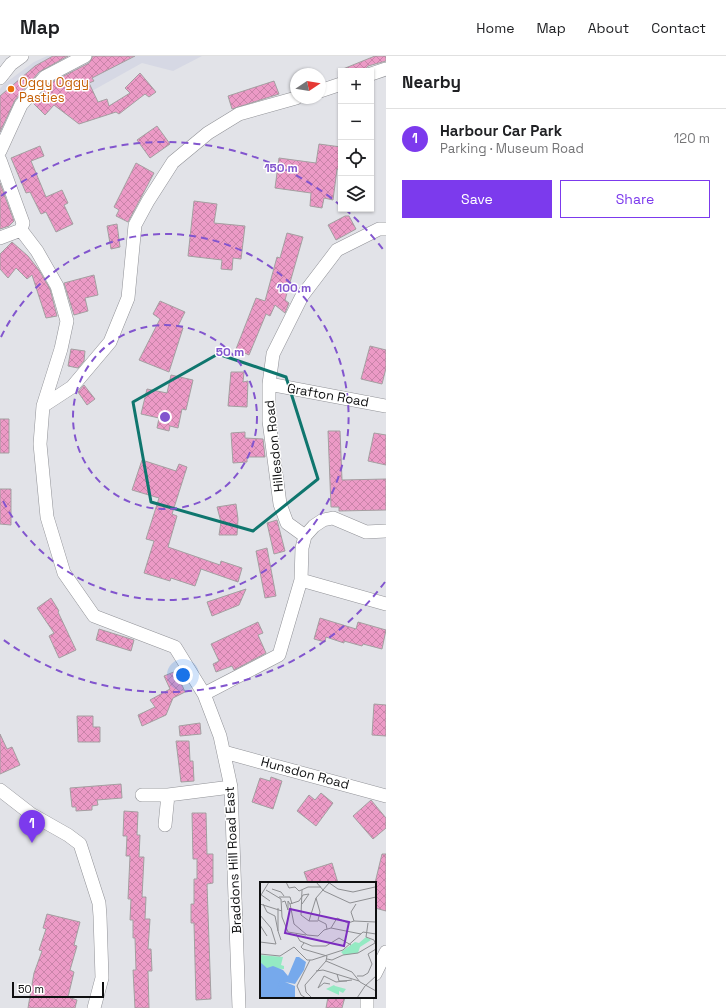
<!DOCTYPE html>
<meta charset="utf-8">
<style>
body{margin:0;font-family:"Space Grotesk",sans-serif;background:#f6f6f6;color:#202124}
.controls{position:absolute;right:12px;top:12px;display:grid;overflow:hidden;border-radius:0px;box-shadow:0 1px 3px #0004}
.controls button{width:36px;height:36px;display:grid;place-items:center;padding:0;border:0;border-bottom:1px solid #e0e0e0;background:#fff;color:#202124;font:20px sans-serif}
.compass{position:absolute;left:290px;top:12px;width:36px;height:36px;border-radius:50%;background:#fff;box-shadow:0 1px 3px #0004;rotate:78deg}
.scale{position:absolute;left:12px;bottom:10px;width:92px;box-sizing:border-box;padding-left:4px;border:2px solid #0f1011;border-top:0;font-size:11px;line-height:14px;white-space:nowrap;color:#0f1011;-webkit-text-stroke:3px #fff;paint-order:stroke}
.you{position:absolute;left:183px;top:619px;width:14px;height:14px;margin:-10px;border:3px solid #fff;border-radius:50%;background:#1a73e8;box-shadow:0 0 0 6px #1a73e833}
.badge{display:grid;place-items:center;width:26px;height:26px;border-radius:50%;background:#7c3aed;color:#fff;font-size:13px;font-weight:700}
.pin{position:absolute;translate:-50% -33px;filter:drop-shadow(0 1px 2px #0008)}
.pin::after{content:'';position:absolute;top:21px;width:14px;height:12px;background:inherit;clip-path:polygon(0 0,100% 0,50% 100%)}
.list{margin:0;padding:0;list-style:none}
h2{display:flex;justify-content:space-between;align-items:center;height:52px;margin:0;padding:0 16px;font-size:17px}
h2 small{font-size:13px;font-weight:400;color:#757577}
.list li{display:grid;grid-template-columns:26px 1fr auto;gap:12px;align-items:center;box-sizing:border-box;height:60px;padding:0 16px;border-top:1px solid #e0e0e0}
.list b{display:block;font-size:15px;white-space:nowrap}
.list p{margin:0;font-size:13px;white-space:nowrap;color:#757577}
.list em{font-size:13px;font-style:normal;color:#757577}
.actions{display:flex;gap:8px;padding:12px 16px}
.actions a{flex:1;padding:9px 0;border:1px solid #7c3aed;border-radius:0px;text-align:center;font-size:14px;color:#7c3aed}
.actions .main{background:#7c3aed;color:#fff}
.icon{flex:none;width:22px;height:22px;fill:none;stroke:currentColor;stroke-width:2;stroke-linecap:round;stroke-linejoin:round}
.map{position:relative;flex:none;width:386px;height:952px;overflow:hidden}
header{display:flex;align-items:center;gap:24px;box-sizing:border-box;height:56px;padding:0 20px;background:#fff;border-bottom:1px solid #e0e0e0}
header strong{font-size:19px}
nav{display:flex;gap:22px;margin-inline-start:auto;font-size:14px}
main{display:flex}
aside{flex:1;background:#fff}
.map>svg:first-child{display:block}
</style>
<header>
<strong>Map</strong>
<nav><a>Home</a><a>Map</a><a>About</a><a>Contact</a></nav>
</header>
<main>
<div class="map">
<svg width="386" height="952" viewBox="0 0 386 952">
<defs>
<pattern id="building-cross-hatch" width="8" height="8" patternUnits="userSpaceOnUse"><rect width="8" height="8" fill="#ec9ac6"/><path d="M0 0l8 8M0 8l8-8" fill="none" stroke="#c984a9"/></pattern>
</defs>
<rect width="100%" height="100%" fill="#e2e3e8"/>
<path fill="#d6d8e4" d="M47 0H78L45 18 0 86V33L4 28 34 6Z
M93 0H202L173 15 142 7 83 40 71 34 53 21Z"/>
<path fill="url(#building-cross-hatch)" stroke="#a49fa1" d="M53 0H68L39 16 15 44 0 76V40L35 10Z
M93 0H135L92 22 94 25 89 27 98 46 107 43 109 50 130 37 125 32 140 17 156 36 149 41 145 38 119 58 116 56 79 68 54 49 45 59 33 47 50 27 89 7Z
M375 0H386V5L368 10 364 15H338Z
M274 25 279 38 232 53 228 40Z
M157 70 170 88 150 102 137 84Z
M319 88 341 91V114L337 113 333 144 324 142 322 152 310 150 311 137 275 132 279 102 316 107Z
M40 90 44 100 31 105 46 141 62 134 68 147 64 149 73 168 56 176 46 156 41 158 30 136 26 137 11 102Z
M136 107 154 117 128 166 116 160 119 154 114 151Z
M0 127 14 165 9 170 0 173Z
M194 145 217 148 214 167 245 170 241 203 233 202 232 214 221 213 222 204 188 200Z
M345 160H349L356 173 336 184 328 169Z
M117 168 120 191 111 193 107 170Z
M287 177 303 181 285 244 289 247 285 257 275 249 270 260 266 258 249 299 236 293 256 242 265 245 277 201 280 202Z
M12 186 28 200 39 214 50 233 57 260 46 262 32 219 27 223 16 212 8 222 0 213V198Z
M94 219 98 239 85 242 88 255 74 259 64 227Z
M160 245 185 256 178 270 183 272 169 316 139 304 160 263 153 258Z
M370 290 386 294V312L382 328 361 323Z
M71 293 85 295 84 305 78 312 68 310Z
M231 316H244L243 326 248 325 247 351 228 350Z
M171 319 193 324 186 354 182 353 178 372 170 370 169 375 157 372 159 362 141 358 147 333 167 337Z
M84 329 95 343 87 349 78 336Z
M0 363H9V397H0Z
M328 375H340L342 424 386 423V454L339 455V451H331Z
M245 376V382L263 383 265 401H247V406L233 407 231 377Z
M374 377 386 379V409L368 405Z
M142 404 176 415 179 408 187 411 172 458 177 460 168 491 220 509 221 505 242 512 238 526 201 513 195 530 171 522 170 525 144 517 154 485 146 483 159 442 132 434Z
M0 433H11V469L0 468Z
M236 448 238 463 237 479H219L221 466 217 451Z
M277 464 285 495 274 498 267 467Z
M267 492 276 540 265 542 256 495Z
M246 533 239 549 212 560 207 546Z
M51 542 59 555 58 556 76 594 59 602 49 580 54 577 37 552Z
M320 562 356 573 358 566 386 574 382 593 363 588 362 590 344 585V587L326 581 325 586 314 583Z
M258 566 263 577 258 579 266 597 234 614 232 610 216 616 213 608 219 605 211 588Z
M99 573 134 584 131 595 96 584Z
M176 615 185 636 173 642 166 659 142 670 138 659 155 651 150 644 170 633 164 620Z
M374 648 386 649V680L372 679Z
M77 660H93V671H100V686H78Z
M200 667 201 678 180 680 179 670Z
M0 678 7 693 12 691 20 709 0 718Z
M176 685H189L190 705H193L194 725 181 726Z
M271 721 282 725 273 753 252 746 260 722 270 725Z
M121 728 122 742 97 744 98 749 92 750V754L76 755V751H72L70 732Z
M321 737 333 747 316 770 297 755 309 739 315 744Z
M371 744 386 762V772L373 783 353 760Z
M124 755 138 756 137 779H140L139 801H144L142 841H146L145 863H150L148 893H151L152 915H148L149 952H135L133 914H136L135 882H133V864H130L131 843H128L130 800H126L127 780H123Z
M192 757H206L207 798H213V827L207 828 211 943 196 944 194 867H191V848H194V823H197V803H193Z
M382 798H386V855L375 852V827Z
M332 807 338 827H308L304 816Z
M47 858 80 866 74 889 77 890 70 914 74 916 68 941 77 944 75 952H28L34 917 42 895 39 894 46 873 43 872Z
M328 941H345L342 952H326Z"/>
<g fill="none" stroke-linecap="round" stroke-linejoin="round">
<g stroke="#919297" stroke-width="14">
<path id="minor" d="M371 18 386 13
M0 22 11 8 22 0
M320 35 341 28
M0 95 21 49 45 21 85 0
M0 104 23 167 21 174
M21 174 37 195 57 230 67 265 61 293 43 350
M0 182 21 174
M269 328 386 350
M305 480 287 467 280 448 269 365V328L273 298 302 240 337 194 379 173H386
M301 524 386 548
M204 638 279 599 301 524 302 492 305 480 314 470 323 464 333 462 366 476 386 475
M224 696 386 740
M0 734 31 758 68 779 80 788 99 847 100 860 102 922 94 952
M142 739H168L231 731
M165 769 168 739
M375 918 386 896
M239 952 231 731 220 680 204 638 175 591 94 560 64 517 47 461 40 388 43 350 72 331 110 286 128 242 135 169 148 145 173 106 208 77 239 58 296 42
M367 952V941"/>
</g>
<use href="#minor" stroke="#fff" stroke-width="13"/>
</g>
<path fill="none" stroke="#0f766e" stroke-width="3" stroke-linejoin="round" d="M218 298 286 321 318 423 253 475 151 446 133 346Z"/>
<g fill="none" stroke="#8255ce" stroke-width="2" stroke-dasharray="7 5">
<circle cx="165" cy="361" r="92"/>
<path d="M1 281A183 183 0 1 1 1 441"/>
<path d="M385 526A275 275 0 0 1 1 582M1 140A275 275 0 0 1 340 149M345 153A275 275 0 0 1 385 196"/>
</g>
<circle fill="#e8710a" stroke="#fff" stroke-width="1.5" cx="11" cy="33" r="4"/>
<g text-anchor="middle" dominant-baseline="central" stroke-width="3" stroke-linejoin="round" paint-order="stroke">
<g font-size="13" fill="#c56008" stroke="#fff" text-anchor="start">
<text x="19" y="26">Oggy Oggy<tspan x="19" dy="15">Pasties</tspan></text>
</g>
<g font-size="13" fill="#0f1011" stroke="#fff">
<text transform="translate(328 339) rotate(10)">Grafton Road</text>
<text transform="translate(274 390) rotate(-96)">Hillesdon Road</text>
<text transform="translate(305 717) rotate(15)">Hunsdon Road</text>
<text transform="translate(233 804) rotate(-93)">Braddons Hill Road East</text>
</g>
</g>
<g transform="translate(260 826)">
<rect width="116" height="116" fill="#e2e3e8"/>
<path d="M106 55 111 58 100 65 98 71 84 73 81 70 95 60 99 61ZM0 73 23 75 21 83 24 84V87L6 86 0 80Z" fill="#94eac3"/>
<path d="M74 103 75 104 86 107 83 111 79 109V113L66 107Z" fill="#94eac3"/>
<path d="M36 75H39L46 80 44 88 35 102 25 100 35 104V116H0V80L7 86 13 84 23 88 28 94Z" fill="#76a9ec"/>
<path fill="none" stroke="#76a9ec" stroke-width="2" d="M14 116 24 92"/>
<path fill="none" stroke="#8e8f92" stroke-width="1" d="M26 0 29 6 35 5 39 9 48 5H61M56 0 64 9 90 21 116 15M68 0 78 7 93 10 115 5M12 7 21 10 24 14M6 8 21 17 22 35 28 50 46 53M42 8 41 33 49 39H58M0 12 10 19M1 13 9 0M19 15H30L32 22M22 20 25 19 28 28V19L30 22M0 22 22 29M3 22 7 30 15 34 18 49M30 22 34 42 47 53 58 54 64 48 71 46 101 52M30 22 39 19 43 13 49 12M42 22 49 12M96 22 91 30 94 39 116 40M18 26V49L21 58M0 33 11 46 16 62 0 60M49 39 56 16M0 43 7 54M71 46 77 36 88 41 94 39M67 47 66 42 58 38 60 30 56 16 69 1M36 52 40 59 52 64H66L79 56 91 63M44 61 41 65 43 67 67 74 66 79 45 103 46 110 52 116M0 72 20 74 34 65 47 78H52L83 68 103 50 116 52M67 77 72 78 83 73 98 71 115 61 114 58 106 55 108 41M66 79 92 90 100 100 116 109M56 89 63 88 99 99M77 92 79 99H87M97 94H103L108 91 112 82 108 72 116 67M70 102 64 101 58 106 64 94 76 100 92 98M105 104 116 94M46 116 41 113 37 104 50 78M97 116 105 104"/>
<path fill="#7b2cbf" fill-opacity="0.15" stroke="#7b2cbf" stroke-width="2" d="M30 27 89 40 84 64 25 51Z"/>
<rect width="116" height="116" fill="none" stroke="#0f1011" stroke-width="2"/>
</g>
<circle cx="165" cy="361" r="6" fill="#8255ce" stroke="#fff" stroke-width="2"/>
<g font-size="12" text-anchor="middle" font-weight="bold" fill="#8255ce" stroke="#fff" stroke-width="3" stroke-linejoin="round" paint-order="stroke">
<text x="281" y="116">150 m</text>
<text x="294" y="236">100 m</text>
<text x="230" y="300">50 m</text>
</g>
</svg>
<div class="controls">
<button>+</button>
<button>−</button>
<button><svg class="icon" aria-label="locate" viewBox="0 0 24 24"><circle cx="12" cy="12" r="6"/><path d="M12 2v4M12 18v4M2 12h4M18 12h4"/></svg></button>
<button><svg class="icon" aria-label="layers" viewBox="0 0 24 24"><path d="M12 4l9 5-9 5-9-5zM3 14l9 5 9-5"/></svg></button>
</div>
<svg class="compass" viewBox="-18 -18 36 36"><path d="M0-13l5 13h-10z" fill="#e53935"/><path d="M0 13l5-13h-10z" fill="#757577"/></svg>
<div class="scale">50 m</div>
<div class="you"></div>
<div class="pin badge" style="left:32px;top:787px">1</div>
</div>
<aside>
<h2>Nearby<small></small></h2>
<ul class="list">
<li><span class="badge">1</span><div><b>Harbour Car Park</b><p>Parking · Museum Road</p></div><em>120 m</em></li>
</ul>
<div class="actions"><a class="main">Save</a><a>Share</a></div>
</aside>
</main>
